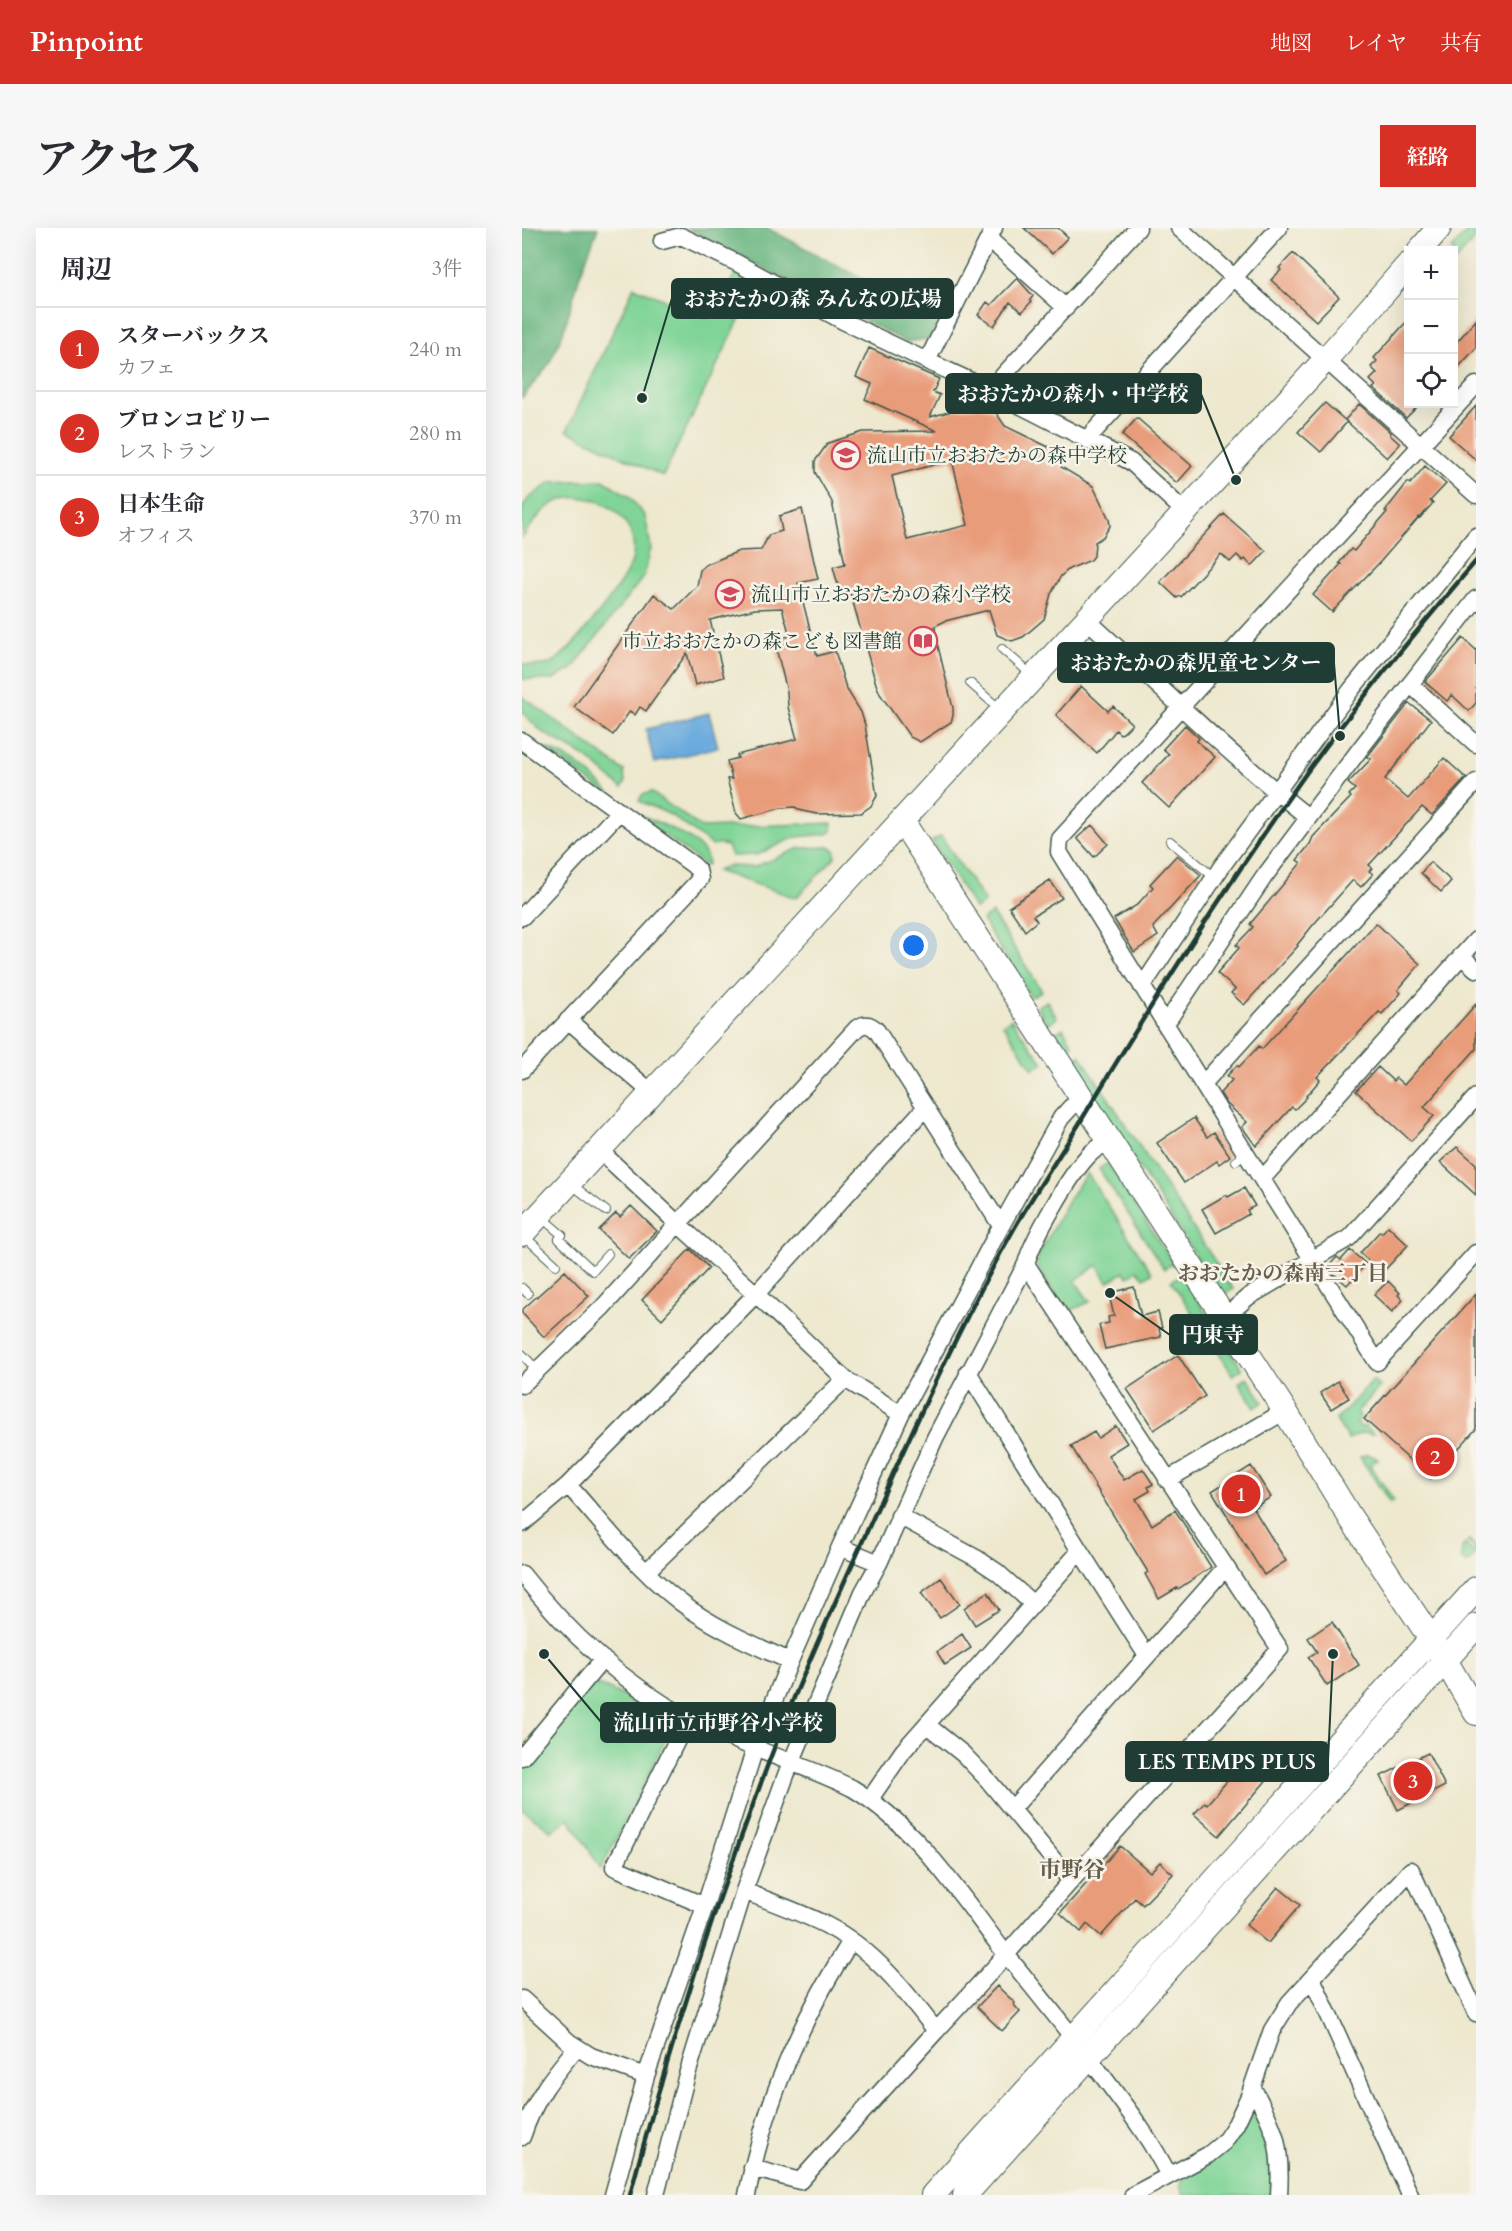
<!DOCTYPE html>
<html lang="ja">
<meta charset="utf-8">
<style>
body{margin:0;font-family:Cardo,"Noto Serif JP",serif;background:#f7f7f7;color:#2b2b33}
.controls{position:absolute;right:18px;top:18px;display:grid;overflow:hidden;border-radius:0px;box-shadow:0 6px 24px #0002}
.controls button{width:54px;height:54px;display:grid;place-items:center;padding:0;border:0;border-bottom:2px solid #e1e1e2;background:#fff;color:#2b2b33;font:30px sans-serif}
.you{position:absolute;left:392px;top:718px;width:21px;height:21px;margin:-15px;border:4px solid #fff;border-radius:50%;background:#1a73e8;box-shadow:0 0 0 9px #1a73e833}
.badge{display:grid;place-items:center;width:39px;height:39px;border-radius:50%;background:#d93025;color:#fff;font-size:20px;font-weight:700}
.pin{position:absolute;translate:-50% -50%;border:3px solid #fff;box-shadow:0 2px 6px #0006}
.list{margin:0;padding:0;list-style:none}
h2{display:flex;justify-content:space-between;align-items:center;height:78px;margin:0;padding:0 24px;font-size:26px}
h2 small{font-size:20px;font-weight:400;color:#7c7c81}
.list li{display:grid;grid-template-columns:39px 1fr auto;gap:18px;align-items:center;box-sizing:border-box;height:84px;padding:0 24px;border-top:2px solid #e1e1e2}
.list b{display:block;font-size:22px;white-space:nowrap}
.list p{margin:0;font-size:20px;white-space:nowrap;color:#7c7c81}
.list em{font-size:20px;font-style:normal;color:#7c7c81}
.icon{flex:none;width:33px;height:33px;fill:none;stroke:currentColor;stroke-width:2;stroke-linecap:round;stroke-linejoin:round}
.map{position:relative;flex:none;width:954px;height:1967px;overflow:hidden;border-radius:0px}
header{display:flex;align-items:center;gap:36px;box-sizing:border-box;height:84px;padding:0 30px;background:#d93025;color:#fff}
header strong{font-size:28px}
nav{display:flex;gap:33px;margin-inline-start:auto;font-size:21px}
.intro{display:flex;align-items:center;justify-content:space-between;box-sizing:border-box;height:144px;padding:0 36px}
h1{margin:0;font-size:42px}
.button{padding:15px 27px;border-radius:0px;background:#d93025;color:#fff;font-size:21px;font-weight:700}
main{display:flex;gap:36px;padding:0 36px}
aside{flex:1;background:#fff;border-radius:0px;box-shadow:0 6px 24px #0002}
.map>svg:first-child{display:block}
</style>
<header>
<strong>Pinpoint</strong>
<nav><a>地図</a><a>レイヤ</a><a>共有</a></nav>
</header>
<div class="intro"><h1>アクセス</h1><a class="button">経路</a></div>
<main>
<aside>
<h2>周辺<small>3件</small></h2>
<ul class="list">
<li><span class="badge">1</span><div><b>スターバックス</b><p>カフェ</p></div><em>240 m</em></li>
<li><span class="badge">2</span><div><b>ブロンコビリー</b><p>レストラン</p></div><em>280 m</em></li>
<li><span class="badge">3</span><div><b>日本生命</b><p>オフィス</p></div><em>370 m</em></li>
</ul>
</aside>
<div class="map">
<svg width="954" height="1967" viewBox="0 0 954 1967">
<rect width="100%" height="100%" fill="#f7f3e8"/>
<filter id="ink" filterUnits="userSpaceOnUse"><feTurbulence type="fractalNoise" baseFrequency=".0167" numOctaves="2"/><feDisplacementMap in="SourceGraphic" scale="12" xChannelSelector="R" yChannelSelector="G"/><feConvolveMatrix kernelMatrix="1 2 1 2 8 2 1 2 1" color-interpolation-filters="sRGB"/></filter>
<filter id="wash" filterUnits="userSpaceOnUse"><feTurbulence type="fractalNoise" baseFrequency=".008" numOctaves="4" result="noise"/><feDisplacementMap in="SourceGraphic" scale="24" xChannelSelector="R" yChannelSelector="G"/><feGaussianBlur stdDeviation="1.35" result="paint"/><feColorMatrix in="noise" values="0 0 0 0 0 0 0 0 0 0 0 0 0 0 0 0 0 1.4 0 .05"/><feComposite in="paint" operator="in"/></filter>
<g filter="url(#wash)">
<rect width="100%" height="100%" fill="#ede8ce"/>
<path fill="#80d497" stroke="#508866" stroke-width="1.5" d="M947 1 954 7V10L932 35V22H929Z
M214 45 235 55 141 248 45 203 112 59 186 90Z
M81 252 107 268 123 288 129 320 122 348 50 441 30 452 0 451V436C10 438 22 439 31 434 49 424 108 348 111 329 117 291 78 263 43 271 23 275 11 295 0 310V280L6 271 29 254Z
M0 468 102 543 103 555 100 560 64 529 20 504 0 484Z
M22 520C52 529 74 550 95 573Z
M129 564 180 600 310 595V603L306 606 274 609 234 627 209 628 205 618 196 616 191 618 149 587 117 573 120 567Z
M111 584C128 591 176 609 184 627 185 629 185 633 186 635L184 638Z
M419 608 463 674 453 681 410 613Z
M307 619 313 622V629L274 670 195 643 205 638 232 639 278 620Z
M470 685 520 763 509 769 460 692Z
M525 773 535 790 526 796 515 779Z
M489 791 521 835 511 841 481 797Z
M541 800 551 817 542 823 532 806Z
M558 827 711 1061 700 1068 549 834Z
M586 935 651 1035 642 1041 577 941Z
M565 945 630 1045 622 1050 615 1042 606 1049 602 1044 586 1054 575 1037 553 1053 568 1074 545 1084 515 1038 516 1028 546 972Z
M659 1047 720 1141 711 1147 649 1053Z
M725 1149 741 1174 733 1180 717 1155Z
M851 1152 858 1158 835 1185 838 1188 835 1195 840 1200 843 1198 852 1206 840 1205 826 1211 814 1192Z
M846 1226 856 1231 848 1237 872 1273 868 1275 838 1229Z
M946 1312 954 1319V1326L945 1336 939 1331 940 1319 943 1316 951 1324 954 1321 945 1313Z
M72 1455 96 1465 145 1497 147 1505 79 1641 47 1590 30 1603 0 1581V1541Z
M735 1888 748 1913 750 1967H662L658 1958 659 1951C694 1933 708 1923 729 1889Z"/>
<path fill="#68b680" stroke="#447a5a" stroke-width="1.5" d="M0 0H76L58 47 41 105 27 136 0 170Z
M165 0H245L417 91 407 111 384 114Z"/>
<path fill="#69aadd" stroke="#447488" stroke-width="1.5" d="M187 485 196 519 132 535 124 501Z"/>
<g id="blocks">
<path fill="#e99c7a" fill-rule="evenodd" d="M502 0H536L546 9 530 26Z
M771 25 817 69 794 93 749 52 759 42 757 40Z
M495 50 511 68 508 72 509 74 500 84 488 74 472 98 456 87 465 74 469 77Z
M886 92V176H898L884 190 851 160 854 158 848 152 855 145 849 139 855 133 852 130Z
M954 92V120L932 144V117Z
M347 120 417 151 411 164 418 167 408 189 437 181 458 179 468 181 475 186 483 198 543 227 539 239 571 258 587 291 588 298 581 309 573 314 572 328 569 332 547 341 539 348 529 366 522 391 501 409 490 413 475 407 467 382 423 393 413 398 414 410 431 480V488L429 494 398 514 388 509 358 466 354 456 329 367 319 368 311 339 323 336 310 274 293 244V233L306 215 341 204 415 203 343 171 350 156 334 149ZM430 232 446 297 385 312 370 248Z
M803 175 825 194 799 224 776 204Z
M837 176 869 205 868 207 878 216 865 230 823 192Z
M954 178V232L927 208Z
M615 190 670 238 655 255 600 207Z
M903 238 924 256 908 273 911 275 898 290 897 289 859 333 810 384 791 367 819 336 817 335 829 321 832 323 865 284 863 283 886 254 888 256Z
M280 281 296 351 276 355 295 428 313 423 324 460 339 484 343 497 355 568 349 578 339 585 295 586 280 583 273 579 259 580 219 591 214 585 205 551H210L205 533 216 530 215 527 275 511 266 479 265 463 252 412 268 408 260 380 233 381 188 392 202 449 173 457 165 425 124 483 118 479 113 487 108 483 91 507 52 479 132 366 152 381 175 358 178 342 183 337 217 323 239 322 247 307 260 303 257 288Z
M702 286 744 323 730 338 723 331 721 333 715 327 708 334 699 326 659 369 658 368 655 370 638 354Z
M941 410 954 422V475L947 483 930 467 925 473 903 454Z
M559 458 586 483 591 478 610 496 601 505 598 506 594 502 575 525 534 487Z
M887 475 909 492 863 551 886 571 922 530 944 550 910 587 900 579 847 637 850 640 847 643 851 646 839 659 831 652 791 697 775 717 776 718 722 777 709 765 713 761 695 745 717 720 714 717 731 699 728 696 779 635 775 632 788 616 791 609 829 569 827 567 833 561 826 555 849 531 845 529Z
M663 497 677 510 675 513 693 529 647 580 620 555 647 526 641 521Z
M570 597 586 616 572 629 555 610Z
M655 627 679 647 631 699 636 708 612 724 592 691 615 677 631 659 628 656Z
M908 634 929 653 919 664 899 645Z
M528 652 540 670 511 688 515 693 503 703 487 679Z
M854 695 898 736 876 762 879 765 860 786 857 784 795 849 798 852 784 868 785 869 773 881 770 879 734 918 720 899 725 894 705 876 698 865 710 852 705 848 715 837 717 839 737 818 740 821Z
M954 776V821L902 879 912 888 889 913 834 863 856 839 871 853 874 850 882 857Z
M672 890 685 909 692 904 708 928 697 936 695 933 662 955 635 915Z
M935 919 954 936V967L918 934Z
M722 960 733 978 725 982 727 986 694 1005 680 981 704 967 706 969Z
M109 978 135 1003 107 1031 77 1002 94 985 98 989Z
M866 998 886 1017 860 1045 838 1025 858 1003 860 1005Z
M168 1021 187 1040 140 1091 120 1072Z
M828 1022 844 1036 825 1057 812 1046 807 1038 815 1029 819 1032Z
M43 1043 67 1068 22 1109 0 1085V1082Z
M866 1053 878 1065 876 1067 881 1072 870 1084 852 1067Z
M612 1059 619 1088 636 1084 640 1100 637 1101 639 1109 583 1121 577 1097 587 1095 586 1089 592 1088 588 1071 593 1070 592 1064Z
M954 1066V1201L909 1251 842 1191Z
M656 1127 683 1168 632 1202 605 1161Z
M816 1153 827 1170 809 1181 798 1165Z
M594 1198 605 1215 586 1227 602 1252 621 1241 631 1256 626 1259 628 1263 614 1271 630 1297 653 1282 689 1339 656 1361 655 1360 637 1371 623 1346 626 1344 549 1218 572 1204 576 1210Z
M729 1238 749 1269 731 1280 764 1333 742 1347 690 1263Z
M419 1350 438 1376 418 1390 399 1365Z
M466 1364 477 1382 453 1397 442 1380Z
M810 1394 837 1437 805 1458 786 1429 795 1424 786 1410Z
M440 1406 449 1420 423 1437 415 1424Z
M906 1525 923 1558 876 1582 859 1548Z
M724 1527 748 1548 697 1608 672 1586 683 1574 685 1576 707 1551 705 1549Z
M598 1618 628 1644 638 1634 651 1646 621 1677 613 1670 579 1708 565 1696 559 1704 538 1685Z
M756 1659 778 1677 746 1715 724 1697Z
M475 1758 493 1775 492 1777 498 1784 480 1803 455 1779Z"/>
</g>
</g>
<g filter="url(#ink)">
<use href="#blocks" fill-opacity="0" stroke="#3e574b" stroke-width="1.5"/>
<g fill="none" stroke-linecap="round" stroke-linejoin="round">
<g stroke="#3e574b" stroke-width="10">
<path id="lane" d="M480 421 511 448
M448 455 480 483
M648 613 693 650
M714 933 724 926
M49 956 84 983
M18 988 40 1007 37 1011 71 1043 86 1026
M1 1007 34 1037
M0 1060 6 1066
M0 1126 15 1142"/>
</g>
<g stroke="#3e574b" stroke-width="19">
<path id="street" d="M657 0 954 267
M467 11 544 80
M140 13 159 8 215 35 321 93 405 133 472 0
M405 133 468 162 609 234 663 284
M954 157 538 611 537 624 724 926 855 1134 954 1025
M468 162 616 0
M566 210 757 0
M564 391C638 458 708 528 786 589
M888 456 954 516
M0 513 171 637 176 642 178 651 0 842
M0 689 97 584
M939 728 954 741
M620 759 700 638 829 462 954 308
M46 792 130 865
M643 797 742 649 838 521 954 371
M681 856 954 554
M740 951 954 712
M479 998 539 890 549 879 560 872
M504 1036C510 1012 550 943 568 926 573 921 581 917 588 913
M702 1090 726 1069 827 1010 954 869
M0 1157 81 1079 156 996 234 1066 323 1151 379 1186
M645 1252 763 1183
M46 1257 234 1066 403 880
M377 1288 454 1330 475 1344 511 1376
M0 1296 46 1257C85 1300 121 1349 169 1382 200 1403 234 1418 268 1433L318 1319 379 1186 479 998 355 803C349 796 343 795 335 800L156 996 77 922
M318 1319 357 1335
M558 1323 625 1428
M124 1344 323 1151
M0 1346C45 1404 100 1454 165 1490 218 1518 276 1534 330 1560 397 1600 439 1669 486 1729 516 1765 545 1802 574 1839 600 1874 628 1909 647 1948
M166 1490 92 1639 183 1678
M0 1529 81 1431
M348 1571 381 1523 558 1323 446 1144
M491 1580 703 1340
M222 1663 264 1547 341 1364 357 1335 413 1210 504 1036 758 1421 549 1653 465 1551 441 1526 405 1497
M790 1750 888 1967
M0 1771 47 1814 69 1828 124 1848
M730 1859C754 1901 760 1919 757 1967
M0 1909C13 1870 29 1850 55 1819
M230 1940 278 1953 414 1803
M91 1967 124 1848 183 1678 233 1520 268 1433
M134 1967 164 1850 222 1663C249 1674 278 1684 304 1697 351 1721 383 1762 414 1803L474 1738 549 1653
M225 1967C242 1877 279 1791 329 1713
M611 1967 686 1927 702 1914 714 1896 727 1868 750 1802 767 1775 889 1642 954 1785"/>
</g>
<g stroke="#3e574b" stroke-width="26">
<path id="secondary" d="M898 22 917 0
M380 593 763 1183 828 1289 923 1432 954 1485
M0 1006 803 132 886 37
M411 1967 954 1361
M443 1967 954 1398"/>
</g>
<use href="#lane" stroke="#fff" stroke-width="8"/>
<use href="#street" stroke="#fff" stroke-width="16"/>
<use href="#secondary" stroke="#fff" stroke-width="24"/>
<path stroke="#1f3d34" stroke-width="4.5" d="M108 1967C150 1808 201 1651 261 1497 287 1431 317 1366 346 1301 392 1199 438 1096 493 999 513 964 536 930 557 896 629 776 704 658 785 544 838 471 896 401 954 333"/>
</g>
</g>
<defs>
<g id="school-ring" transform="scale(1.5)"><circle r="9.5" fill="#f7f3e8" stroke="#d1495b" stroke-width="1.5"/><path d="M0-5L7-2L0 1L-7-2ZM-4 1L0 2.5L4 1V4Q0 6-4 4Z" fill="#d1495b"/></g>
<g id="library-ring" transform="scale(1.5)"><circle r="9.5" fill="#f7f3e8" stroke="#d1495b" stroke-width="1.5"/><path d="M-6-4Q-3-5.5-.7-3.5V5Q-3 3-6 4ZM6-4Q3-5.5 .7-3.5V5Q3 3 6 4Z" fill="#d1495b"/></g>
</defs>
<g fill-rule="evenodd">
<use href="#school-ring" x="324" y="227"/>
<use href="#school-ring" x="208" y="366"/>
<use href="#library-ring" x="401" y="413"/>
</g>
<g text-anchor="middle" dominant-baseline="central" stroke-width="5" stroke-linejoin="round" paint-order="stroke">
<g font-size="20" fill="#1f3d34" stroke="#f7f3e8" text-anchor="start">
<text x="345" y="227">流山市立おおたかの森中学校</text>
<text x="229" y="366">流山市立おおたかの森小学校</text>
<text x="380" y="413" text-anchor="end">市立おおたかの森こども図書館</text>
</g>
<g font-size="21" font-weight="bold" fill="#665e4c" stroke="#f7f3e8">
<text x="761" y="1045">おおたかの森南三丁目</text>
</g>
<g font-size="22" font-weight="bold" fill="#665e4c" stroke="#f7f3e8">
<text x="550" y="1642">市野谷</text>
</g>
</g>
<path fill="none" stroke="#1f3d34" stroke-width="2" d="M120 170L150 70M714 252L679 166M818 508L812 435M588 1065L648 1107M22 1426L79 1494M811 1426L806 1533"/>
<g fill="#1f3d34" stroke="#f7f3e8" stroke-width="2">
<circle cx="120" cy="170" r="6"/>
<circle cx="714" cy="252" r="6"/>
<circle cx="818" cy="508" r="6"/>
<circle cx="588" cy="1065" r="6"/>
<circle cx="22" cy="1426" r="6"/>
<circle cx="811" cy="1426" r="6"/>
</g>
<g fill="#1f3d34" stroke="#1f3d34" stroke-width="2">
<rect x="150" y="51" width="281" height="39" rx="6"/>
<rect x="424" y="146" width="255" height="39" rx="6"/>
<rect x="536" y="415" width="276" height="39" rx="6"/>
<rect x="648" y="1087" width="87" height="39" rx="6"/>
<rect x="79" y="1475" width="234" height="39" rx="6"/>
<rect x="604" y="1514" width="202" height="39" rx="6"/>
</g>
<g font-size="21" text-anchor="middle" font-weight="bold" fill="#fff">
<text x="291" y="78">おおたかの森 みんなの広場</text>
<text x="551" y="173">おおたかの森小・中学校</text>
<text x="674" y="442">おおたかの森児童センター</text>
<text x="691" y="1114">円東寺</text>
<text x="196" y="1502">流山市立市野谷小学校</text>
<text x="705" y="1541">LES TEMPS PLUS</text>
</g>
</svg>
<div class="controls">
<button>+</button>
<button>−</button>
<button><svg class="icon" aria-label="locate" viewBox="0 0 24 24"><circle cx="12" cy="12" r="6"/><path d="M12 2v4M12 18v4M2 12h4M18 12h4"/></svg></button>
</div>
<div class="you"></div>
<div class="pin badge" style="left:719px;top:1266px">1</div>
<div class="pin badge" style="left:913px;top:1229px">2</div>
<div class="pin badge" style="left:891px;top:1553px">3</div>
</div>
</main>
